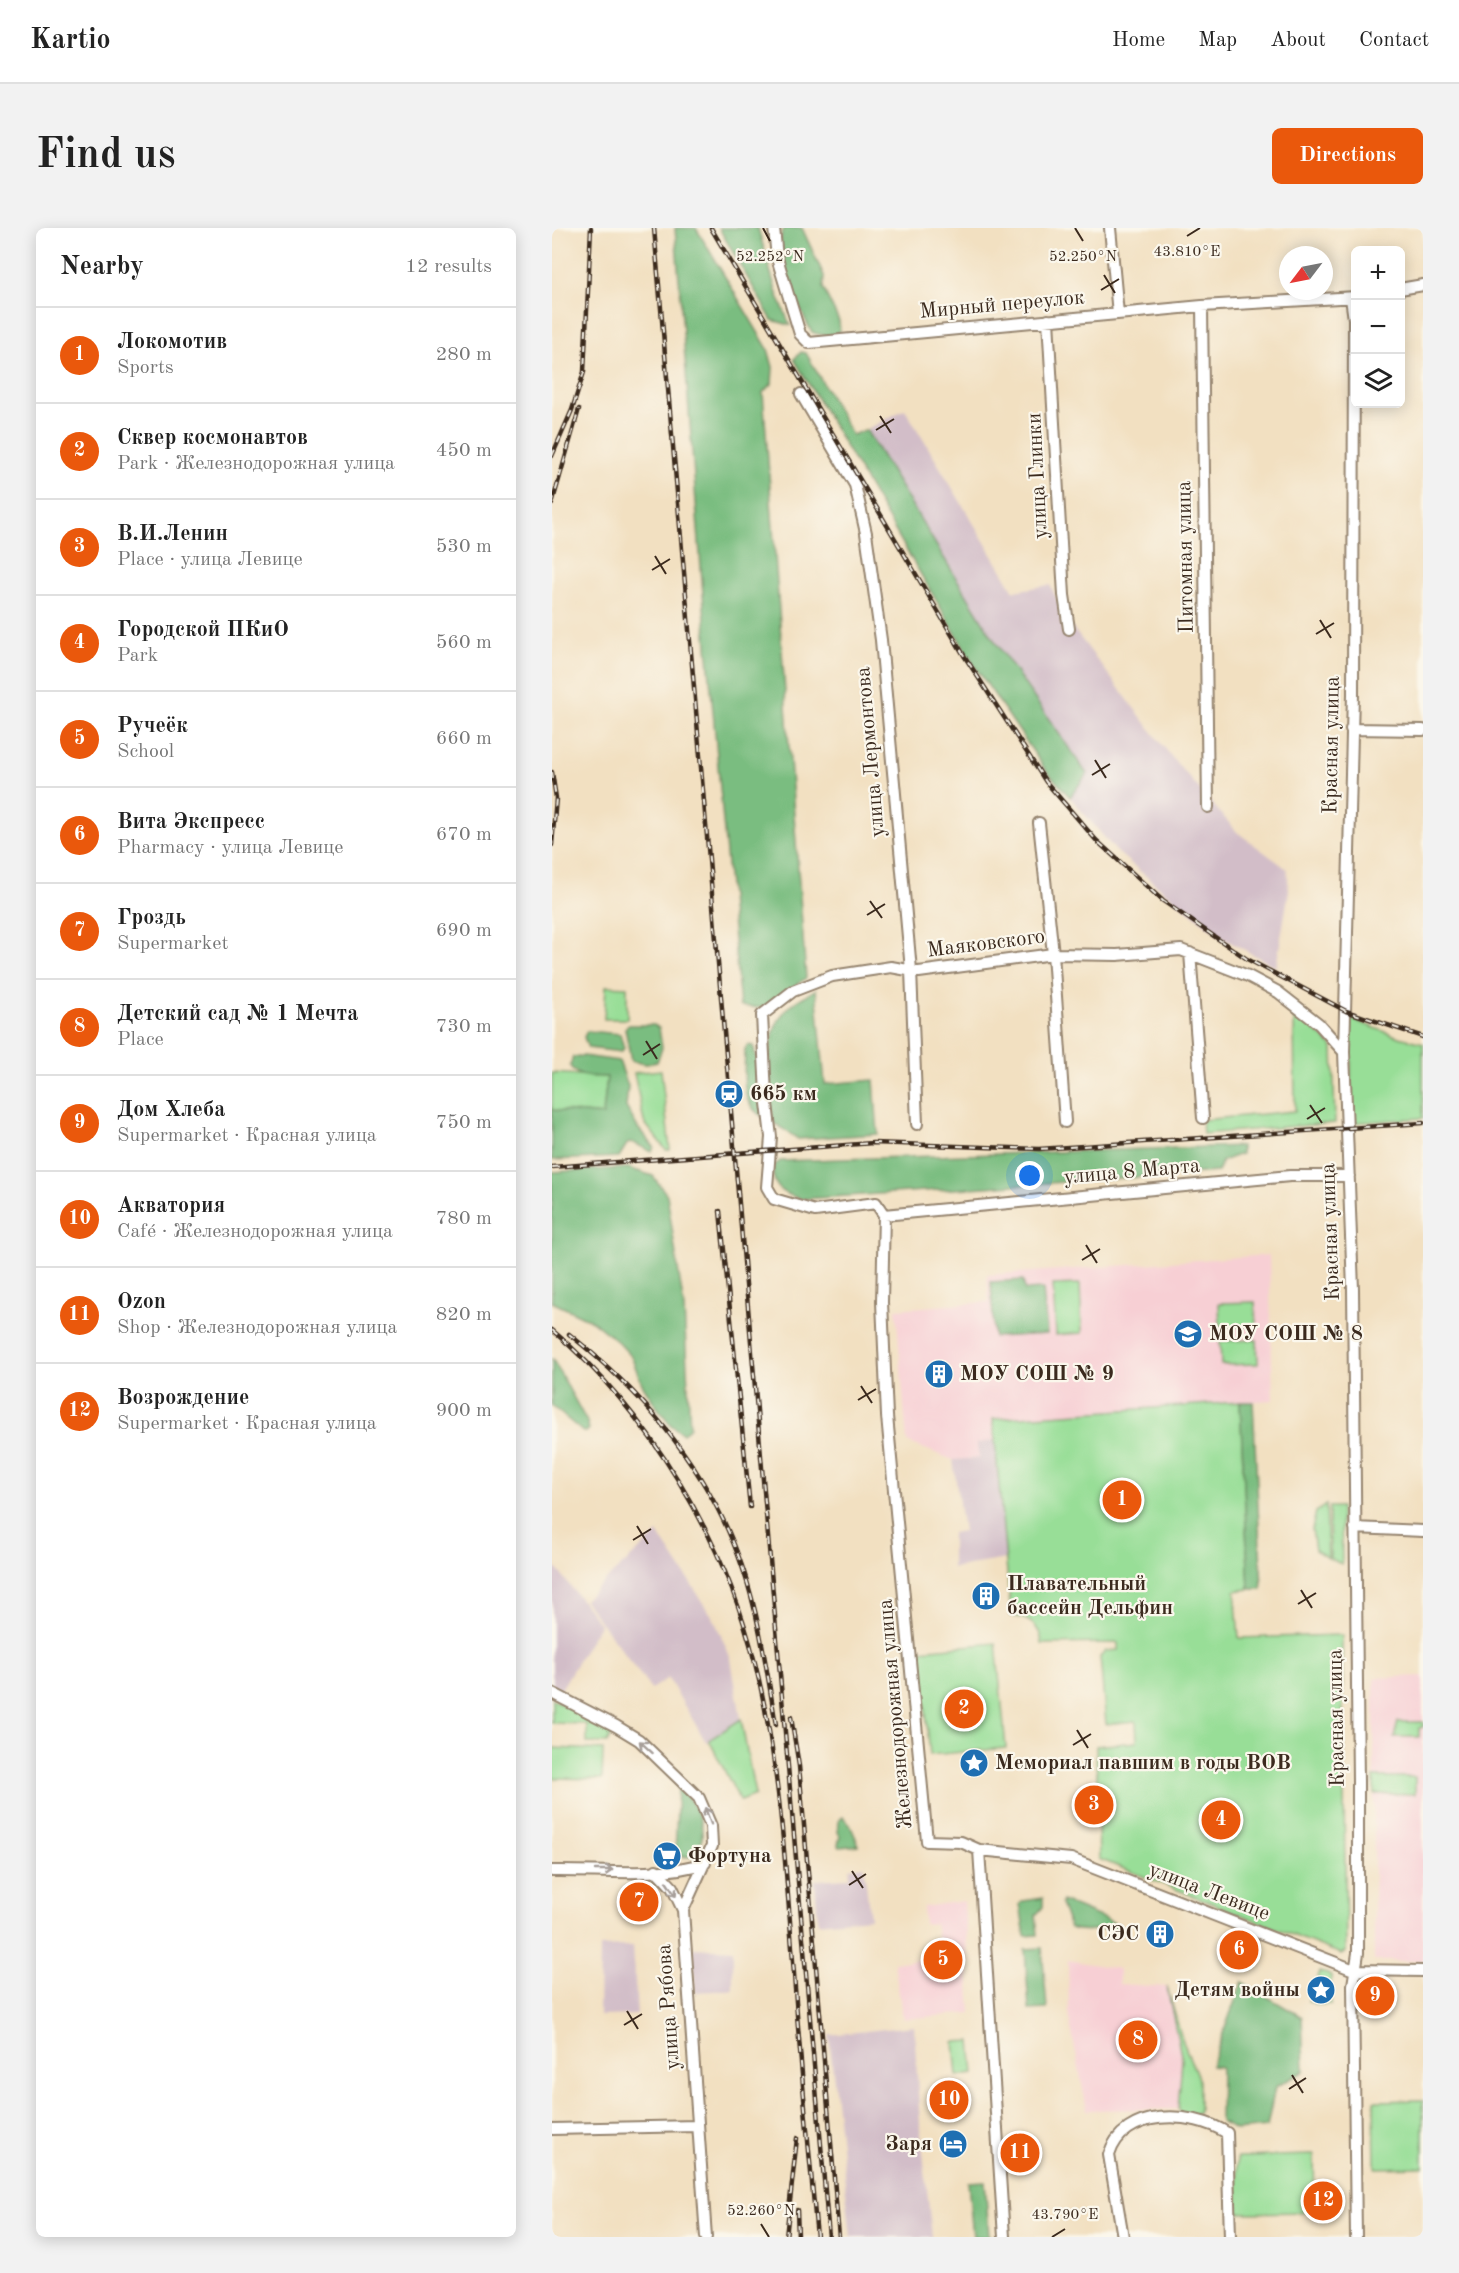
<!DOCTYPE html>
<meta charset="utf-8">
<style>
body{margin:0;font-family:"Old Standard TT",serif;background:#f2f2f2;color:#222}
.controls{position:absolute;right:18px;top:18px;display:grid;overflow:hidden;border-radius:9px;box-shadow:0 3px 15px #0003}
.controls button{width:54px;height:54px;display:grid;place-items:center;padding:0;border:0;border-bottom:2px solid #e0e0e0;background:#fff;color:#222;font:30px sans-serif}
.compass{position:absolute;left:727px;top:18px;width:54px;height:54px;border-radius:50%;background:#fff;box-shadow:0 3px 15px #0003;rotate:238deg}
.you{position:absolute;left:478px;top:948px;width:21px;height:21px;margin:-15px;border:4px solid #fff;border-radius:50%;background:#1a73e8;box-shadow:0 0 0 9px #1a73e833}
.badge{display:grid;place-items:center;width:39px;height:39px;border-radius:50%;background:#ea580c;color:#fff;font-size:20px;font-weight:700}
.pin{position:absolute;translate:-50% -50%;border:3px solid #fff;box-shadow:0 2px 6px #0006}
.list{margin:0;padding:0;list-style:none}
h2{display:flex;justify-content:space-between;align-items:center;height:78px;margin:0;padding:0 24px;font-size:26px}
h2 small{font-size:20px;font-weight:400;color:#767676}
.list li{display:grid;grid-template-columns:39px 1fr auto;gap:18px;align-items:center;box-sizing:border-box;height:96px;padding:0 24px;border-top:2px solid #e0e0e0}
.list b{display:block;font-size:22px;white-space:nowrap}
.list p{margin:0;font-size:20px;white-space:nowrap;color:#767676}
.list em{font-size:20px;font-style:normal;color:#767676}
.icon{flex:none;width:33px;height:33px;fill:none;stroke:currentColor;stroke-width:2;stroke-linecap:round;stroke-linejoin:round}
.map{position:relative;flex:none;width:871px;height:2009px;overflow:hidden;border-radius:9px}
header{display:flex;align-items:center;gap:36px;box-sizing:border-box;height:84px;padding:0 30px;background:#fff;border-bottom:2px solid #e0e0e0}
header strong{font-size:28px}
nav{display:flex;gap:33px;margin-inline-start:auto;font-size:21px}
.intro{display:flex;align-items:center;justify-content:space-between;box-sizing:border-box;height:144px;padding:0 36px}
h1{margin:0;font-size:42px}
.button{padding:15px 27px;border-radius:9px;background:#ea580c;color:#fff;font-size:21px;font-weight:700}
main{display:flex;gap:36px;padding:0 36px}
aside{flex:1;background:#fff;border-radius:9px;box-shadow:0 3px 15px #0003}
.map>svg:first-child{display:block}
</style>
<header>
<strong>Kartio</strong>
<nav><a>Home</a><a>Map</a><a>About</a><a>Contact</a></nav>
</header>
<div class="intro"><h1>Find us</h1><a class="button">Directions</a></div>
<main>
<aside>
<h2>Nearby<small>12 results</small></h2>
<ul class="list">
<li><span class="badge">1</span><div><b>Локомотив</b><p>Sports</p></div><em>280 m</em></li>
<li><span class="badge">2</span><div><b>Сквер космонавтов</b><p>Park · Железнодорожная улица</p></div><em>450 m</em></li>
<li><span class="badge">3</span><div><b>В.И.Ленин</b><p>Place · улица Левице</p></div><em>530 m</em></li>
<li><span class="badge">4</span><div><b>Городской ПКиО</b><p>Park</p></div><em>560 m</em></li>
<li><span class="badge">5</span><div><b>Ручеёк</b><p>School</p></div><em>660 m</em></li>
<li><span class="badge">6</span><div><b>Вита Экспресс</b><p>Pharmacy · улица Левице</p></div><em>670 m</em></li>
<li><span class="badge">7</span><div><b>Гроздь</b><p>Supermarket</p></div><em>690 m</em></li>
<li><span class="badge">8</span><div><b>Детский сад № 1 Мечта</b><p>Place</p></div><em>730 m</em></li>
<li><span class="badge">9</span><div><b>Дом Хлеба</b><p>Supermarket · Красная улица</p></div><em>750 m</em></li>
<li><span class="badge">10</span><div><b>Акватория</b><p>Café · Железнодорожная улица</p></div><em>780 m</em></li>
<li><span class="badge">11</span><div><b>Ozon</b><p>Shop · Железнодорожная улица</p></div><em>820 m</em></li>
<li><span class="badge">12</span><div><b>Возрождение</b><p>Supermarket · Красная улица</p></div><em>900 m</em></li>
</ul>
</aside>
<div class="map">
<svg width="871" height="2009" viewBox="0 0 871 2009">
<rect width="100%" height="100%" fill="#fbf7ec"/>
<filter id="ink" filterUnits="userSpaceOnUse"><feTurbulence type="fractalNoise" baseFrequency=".0167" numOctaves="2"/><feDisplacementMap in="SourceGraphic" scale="12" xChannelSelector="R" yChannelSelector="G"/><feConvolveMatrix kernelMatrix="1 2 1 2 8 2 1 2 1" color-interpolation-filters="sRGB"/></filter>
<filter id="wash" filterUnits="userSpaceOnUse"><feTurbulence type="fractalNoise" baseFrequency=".008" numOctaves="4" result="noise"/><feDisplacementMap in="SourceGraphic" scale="24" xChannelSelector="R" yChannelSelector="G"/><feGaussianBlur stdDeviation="1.35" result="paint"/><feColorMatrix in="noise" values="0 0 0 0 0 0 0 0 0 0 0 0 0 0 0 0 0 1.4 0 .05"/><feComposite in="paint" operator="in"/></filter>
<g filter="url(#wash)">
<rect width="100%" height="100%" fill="#f2e0c1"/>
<path fill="#f7cfd4" d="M717 1027 721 1172 441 1191 443 1212 426 1215 427 1230 401 1232 355 1214 344 1081 437 1074 435 1047Z
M871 1448V1733H822V1450Z
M412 1673 419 1785 351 1791 342 1735 389 1729 383 1696H372L371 1679Z
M516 1732 567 1741V1756L615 1759 630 1832 626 1881 535 1882 517 1790Z"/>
<path fill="#d2bdc8" d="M353 181 462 363 498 357 517 395 622 532 685 604 735 641 737 662 724 739 669 709 614 665 564 623 518 569 535 546 442 412 314 202Z
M443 1212 454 1331 400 1340V1305L411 1303 401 1232 427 1230 425 1215Z
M106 1305 162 1391 179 1431 189 1491 154 1514 116 1450 99 1461 32 1372Z
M0 1335 48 1396 8 1463 0 1460Z
M312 1638 318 1690 266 1695 263 1652 297 1650 298 1640Z
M81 1718 85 1787 47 1788 48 1719Z
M141 1720 181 1722V1762L143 1764Z
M362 1798 368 1896 380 2009H299L277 1807Z"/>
<path fill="#98de97" stroke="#6a845a" stroke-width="1.5" d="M54 758 75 759V791H52Z
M742 783 781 819 783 895 651 906 650 892 743 883Z
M799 791 847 809 871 815V890L799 895Z
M109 842 118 922H114L92 894 82 845Z
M0 845 55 849 51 887 0 882Z
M528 1056 530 1105 504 1107 501 1057Z
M703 1074 704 1098 668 1099 667 1075Z
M705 1112 706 1136 669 1137 668 1113Z
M688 1174 697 1361 683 1363 687 1410 790 1407 794 1723 789 1726 547 1631 544 1518 585 1514 584 1493 554 1496 548 1429 554 1423 566 1422V1415L490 1416C489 1398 476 1389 459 1388L441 1191Z
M774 1277 776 1330 763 1322 760 1301 764 1284Z
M777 1279H789L790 1336 778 1331Z
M444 1415 454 1520 378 1527 368 1422Z
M0 1471 62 1501 55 1515H35V1496L0 1495Z
M189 1491 203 1567 188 1573 157 1512Z
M846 1494H871V1499L867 1500V1509H842Z
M0 1520 51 1522 50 1551 0 1550Z
M822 1549H863V1566H822Z
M768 1744 779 1747V1776L765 1777 756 1773Z
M615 1759 630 1811 647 1853V1884L643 1888 628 1886 626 1881 630 1832Z
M419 1813 422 1846 405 1848 402 1814Z
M871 1872V1939L823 1940 822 1873Z
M762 1927 763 1984 686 1985 685 1929Z"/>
<path fill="#7abd80" stroke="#5a744f" stroke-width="1.5" d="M123 0H144L216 121 221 139 220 156 211 164 254 750 210 780 188 778 155 418Z
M167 0H206L224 63 238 97 220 92Z
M233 0H250L272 48 271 60 287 93 288 104C279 109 270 108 260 104 249 86 217 18 233 0Z
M249 124 254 125 300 207 314 202 442 412 535 546 518 569 493 541 424 440 242 131Z
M264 761 273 856 322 852 326 906 246 911 221 894C218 857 208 806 237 779 244 772 256 767 264 761Z
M77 797H102L107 800 110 820 105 834 94 836 79 833 73 800Z
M35 803 68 806 72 820 69 824 36 820 32 809Z
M196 817 201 818 209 845 212 889C186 877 193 844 193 821Z
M31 828 67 833 76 858 74 879 86 900 102 919 100 924 80 914 75 916 67 929 0 932V882L51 887 55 849C42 848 25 851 18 838L21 829Z
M689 918V926L670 933 666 944 249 971C230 965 220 960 221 939L228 933Z
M76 940 101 948 115 967 132 1080 138 1199 131 1206 119 1197 105 1179 90 1156 79 1128 66 1114 40 1093 0 1074V944Z
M471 1052 473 1062 491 1061 495 1106 442 1109 439 1054Z
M0 1130 35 1194 37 1201 34 1204H31L0 1178Z
M688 1174H701L710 1361H697Z
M126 1558C146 1578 159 1604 143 1629L123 1628Z
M291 1589 298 1597 307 1617 288 1619 286 1617 288 1608 286 1604 287 1592Z
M491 1670V1679L484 1687 486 1707 473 1708 468 1676 471 1673Z
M510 1673 567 1697 566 1700C551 1699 534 1706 518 1700L509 1676Z
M490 1720 495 1781 477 1782 473 1721Z
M690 1754 750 1789 752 1843 723 1859 715 1899 684 1902 668 1894 669 1839 659 1838Z
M433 1953 437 2009H421L416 1954Z"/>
</g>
<g filter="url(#ink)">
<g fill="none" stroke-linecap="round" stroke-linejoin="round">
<g stroke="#968570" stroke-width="14">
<path id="minor" d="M222 0 225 30 248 106 257 115 650 78 804 69
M558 0 566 86
M848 61 871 57
M799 70 802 91 801 466 792 824 801 1061 806 1554V1725L801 1757 804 2009
M650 78 656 579
M496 92 512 367 517 401
M249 166 303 257 314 305 329 412 359 742 365 896
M799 501 871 502
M487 595 501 726 513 894
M638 725 651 890
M332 987 330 1074 335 1188 375 1613 409 1614 427 1622 519 1631 802 1742 871 1743
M332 987 324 975 263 983 222 971 215 959 219 909 214 867 210 787 241 763 280 748 339 739 367 744 501 726 565 727 629 722 696 748 726 764 767 796 792 824
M332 987 738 948H797
M803 1300 871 1303
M0 1465 64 1498 87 1512 147 1570 159 1598 160 1618 131 1682 154 2009
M427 1622 452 2009
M104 1642 120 1659 131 1682
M0 1643C49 1642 106 1650 153 1635
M0 1901 146 1898
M571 2009 557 1927C571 1880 640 1882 675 1905L678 2009"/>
</g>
<use href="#minor" stroke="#fff" stroke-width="10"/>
<g stroke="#3b2a1e" stroke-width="4.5">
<path id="rail" d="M102 0 277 2009
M159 0 413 429 494 554 544 612 611 673 695 731 794 783 871 809
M0 228 20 182 32 144 39 0
M0 276 27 181
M0 544 4 570 0 617
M0 939 321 915 487 921 871 895
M168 983 198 1279
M0 1102C97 1184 173 1312 203 1435 228 1536 234 1643 242 1746 248 1834 257 1921 265 2009
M17 1106C95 1168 159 1245 191 1341 208 1391 215 1445 224 1497
M239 1489 247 1538 287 2009
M245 1982 246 2009
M234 2009 245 1910"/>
</g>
<use href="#rail" stroke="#fbf7ec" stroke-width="2" stroke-dasharray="7" stroke-linecap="butt"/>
</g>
<defs><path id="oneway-shaft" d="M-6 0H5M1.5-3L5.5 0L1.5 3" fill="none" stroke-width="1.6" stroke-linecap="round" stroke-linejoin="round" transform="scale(1.5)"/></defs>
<g stroke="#a79f9a">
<use href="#oneway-shaft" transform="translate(94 1519) rotate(-138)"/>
<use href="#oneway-shaft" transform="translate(156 1588) rotate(-110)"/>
<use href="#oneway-shaft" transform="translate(52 1642)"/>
<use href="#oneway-shaft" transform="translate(119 1661) rotate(56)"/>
</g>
</g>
<path fill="none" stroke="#3b2a1e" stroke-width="2" d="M211 0 218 13M523 0 531 13M635 8 648 0M552 47 563 65M549 62 567 51M328 188 339 205M324 202 342 191M103 328 114 346M100 342 118 331M768 392 779 410M764 406 782 395M543 532 554 550M540 547 558 536M318 673 330 690M315 687 333 676M94 813 105 831M91 827 108 816M758 877 770 895M755 891 773 880M534 1017 545 1035M530 1032 548 1021M309 1158 320 1175M306 1172 324 1161M85 1298 96 1316M81 1312 99 1301M749 1362 760 1380M746 1376 764 1365M525 1502 536 1520M521 1517 539 1506M300 1643 311 1660M297 1657 314 1646M75 1783 86 1801M72 1797 90 1786M740 1847 751 1865M737 1861 754 1850M209 1996 217 2009M500 2009 513 2001"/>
<defs>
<g id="station-disc" transform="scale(1.5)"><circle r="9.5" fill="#1f6fb2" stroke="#fbf7ec"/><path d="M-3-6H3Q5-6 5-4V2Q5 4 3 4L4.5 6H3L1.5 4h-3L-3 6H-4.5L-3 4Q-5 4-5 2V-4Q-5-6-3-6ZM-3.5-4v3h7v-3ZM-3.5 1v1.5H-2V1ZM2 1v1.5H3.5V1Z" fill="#fff"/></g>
<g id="school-disc" transform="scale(1.5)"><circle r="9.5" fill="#1f6fb2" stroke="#fbf7ec"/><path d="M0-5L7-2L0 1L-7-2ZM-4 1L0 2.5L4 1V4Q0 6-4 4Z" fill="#fff"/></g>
<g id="building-disc" transform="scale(1.5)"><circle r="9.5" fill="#1f6fb2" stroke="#fbf7ec"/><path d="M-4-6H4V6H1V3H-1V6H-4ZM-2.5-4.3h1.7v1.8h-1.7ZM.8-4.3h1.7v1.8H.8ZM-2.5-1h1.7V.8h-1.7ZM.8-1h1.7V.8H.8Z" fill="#fff"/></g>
<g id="sight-disc" transform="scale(1.5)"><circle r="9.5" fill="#1f6fb2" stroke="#fbf7ec"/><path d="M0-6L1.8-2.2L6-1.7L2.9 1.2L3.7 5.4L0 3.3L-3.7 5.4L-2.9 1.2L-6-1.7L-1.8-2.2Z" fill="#fff"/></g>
<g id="supermarket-disc" transform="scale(1.5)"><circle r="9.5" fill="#1f6fb2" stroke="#fbf7ec"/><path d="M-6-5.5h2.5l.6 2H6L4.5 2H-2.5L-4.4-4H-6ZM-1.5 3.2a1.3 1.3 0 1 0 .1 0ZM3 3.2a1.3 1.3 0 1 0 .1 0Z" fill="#fff"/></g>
<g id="hotel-disc" transform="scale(1.5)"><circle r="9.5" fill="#1f6fb2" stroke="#fbf7ec"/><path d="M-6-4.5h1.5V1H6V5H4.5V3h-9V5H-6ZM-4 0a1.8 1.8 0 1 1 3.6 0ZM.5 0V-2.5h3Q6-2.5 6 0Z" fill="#fff"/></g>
</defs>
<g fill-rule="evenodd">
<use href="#station-disc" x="177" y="866"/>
<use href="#school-disc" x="636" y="1106"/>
<use href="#building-disc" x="387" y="1146"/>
<use href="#building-disc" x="434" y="1368"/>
<use href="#sight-disc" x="422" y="1535"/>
<use href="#supermarket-disc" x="115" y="1628"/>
<use href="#building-disc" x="608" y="1706"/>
<use href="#sight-disc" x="769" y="1762"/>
<use href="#hotel-disc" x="401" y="1916"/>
</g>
<g text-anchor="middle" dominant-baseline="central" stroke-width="4.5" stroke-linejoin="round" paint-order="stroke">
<g font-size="21" fill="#3b2a1e" stroke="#fbf7ec">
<text transform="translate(450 77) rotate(-5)">Мирный переулок</text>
<text transform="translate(486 248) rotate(-93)">улица Глинки</text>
<text transform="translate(634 329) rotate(-91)">Питомная улица</text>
<text transform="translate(780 517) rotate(-89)">Красная улица</text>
<text transform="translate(319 524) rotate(-95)">улица Лермонтова</text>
<text transform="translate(434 716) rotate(-7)">Маяковского</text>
<text transform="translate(580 944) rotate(-5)">улица 8 Марта</text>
<text transform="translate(779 1004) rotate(-92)">Красная улица</text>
<text transform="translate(344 1486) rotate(-95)">Железнодорожная улица</text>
<text transform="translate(785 1490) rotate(-91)">Красная улица</text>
<text transform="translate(657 1664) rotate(21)">улица Левице</text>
<text transform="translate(117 1779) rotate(-94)">улица Рябова</text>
</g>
<g font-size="21" font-weight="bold" fill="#3b2a1e" stroke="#fbf7ec" text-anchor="start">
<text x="198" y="866">665 км</text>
<text x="657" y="1106">МОУ СОШ № 8</text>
<text x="408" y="1146">МОУ СОШ № 9</text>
<text x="455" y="1356">Плавательный<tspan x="455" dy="24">бассейн Дельфин</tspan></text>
<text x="443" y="1535">Мемориал павшим в годы ВОВ</text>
<text x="136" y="1628">Фортуна</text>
<text x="587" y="1706" text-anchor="end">СЭС</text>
<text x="748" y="1762" text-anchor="end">Детям войны</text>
<text x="380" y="1916" text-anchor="end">Заря</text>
</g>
</g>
<g font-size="15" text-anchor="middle" fill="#3b2a1e" stroke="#fbf7ec" stroke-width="4.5" stroke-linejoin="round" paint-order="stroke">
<text x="635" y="28">43.810°E</text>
<text x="218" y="33">52.252°N</text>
<text x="531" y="33">52.250°N</text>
<text x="209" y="1987">52.260°N</text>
<text x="513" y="1991">43.790°E</text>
</g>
</svg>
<div class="controls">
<button>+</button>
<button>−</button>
<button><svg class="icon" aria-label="layers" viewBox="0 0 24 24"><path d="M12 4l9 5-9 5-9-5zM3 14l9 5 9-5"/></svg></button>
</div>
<svg class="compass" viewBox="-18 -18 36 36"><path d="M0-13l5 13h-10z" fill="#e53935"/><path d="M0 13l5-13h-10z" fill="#767676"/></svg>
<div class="you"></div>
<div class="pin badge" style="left:570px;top:1272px">1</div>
<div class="pin badge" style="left:412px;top:1481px">2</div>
<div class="pin badge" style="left:542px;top:1577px">3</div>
<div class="pin badge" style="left:669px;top:1592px">4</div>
<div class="pin badge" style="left:391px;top:1732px">5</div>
<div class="pin badge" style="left:687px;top:1722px">6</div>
<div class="pin badge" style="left:87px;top:1674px">7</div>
<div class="pin badge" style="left:586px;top:1812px">8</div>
<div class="pin badge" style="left:823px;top:1768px">9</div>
<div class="pin badge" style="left:397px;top:1872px">10</div>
<div class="pin badge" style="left:468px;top:1925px">11</div>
<div class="pin badge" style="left:771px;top:1973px">12</div>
</div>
</main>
